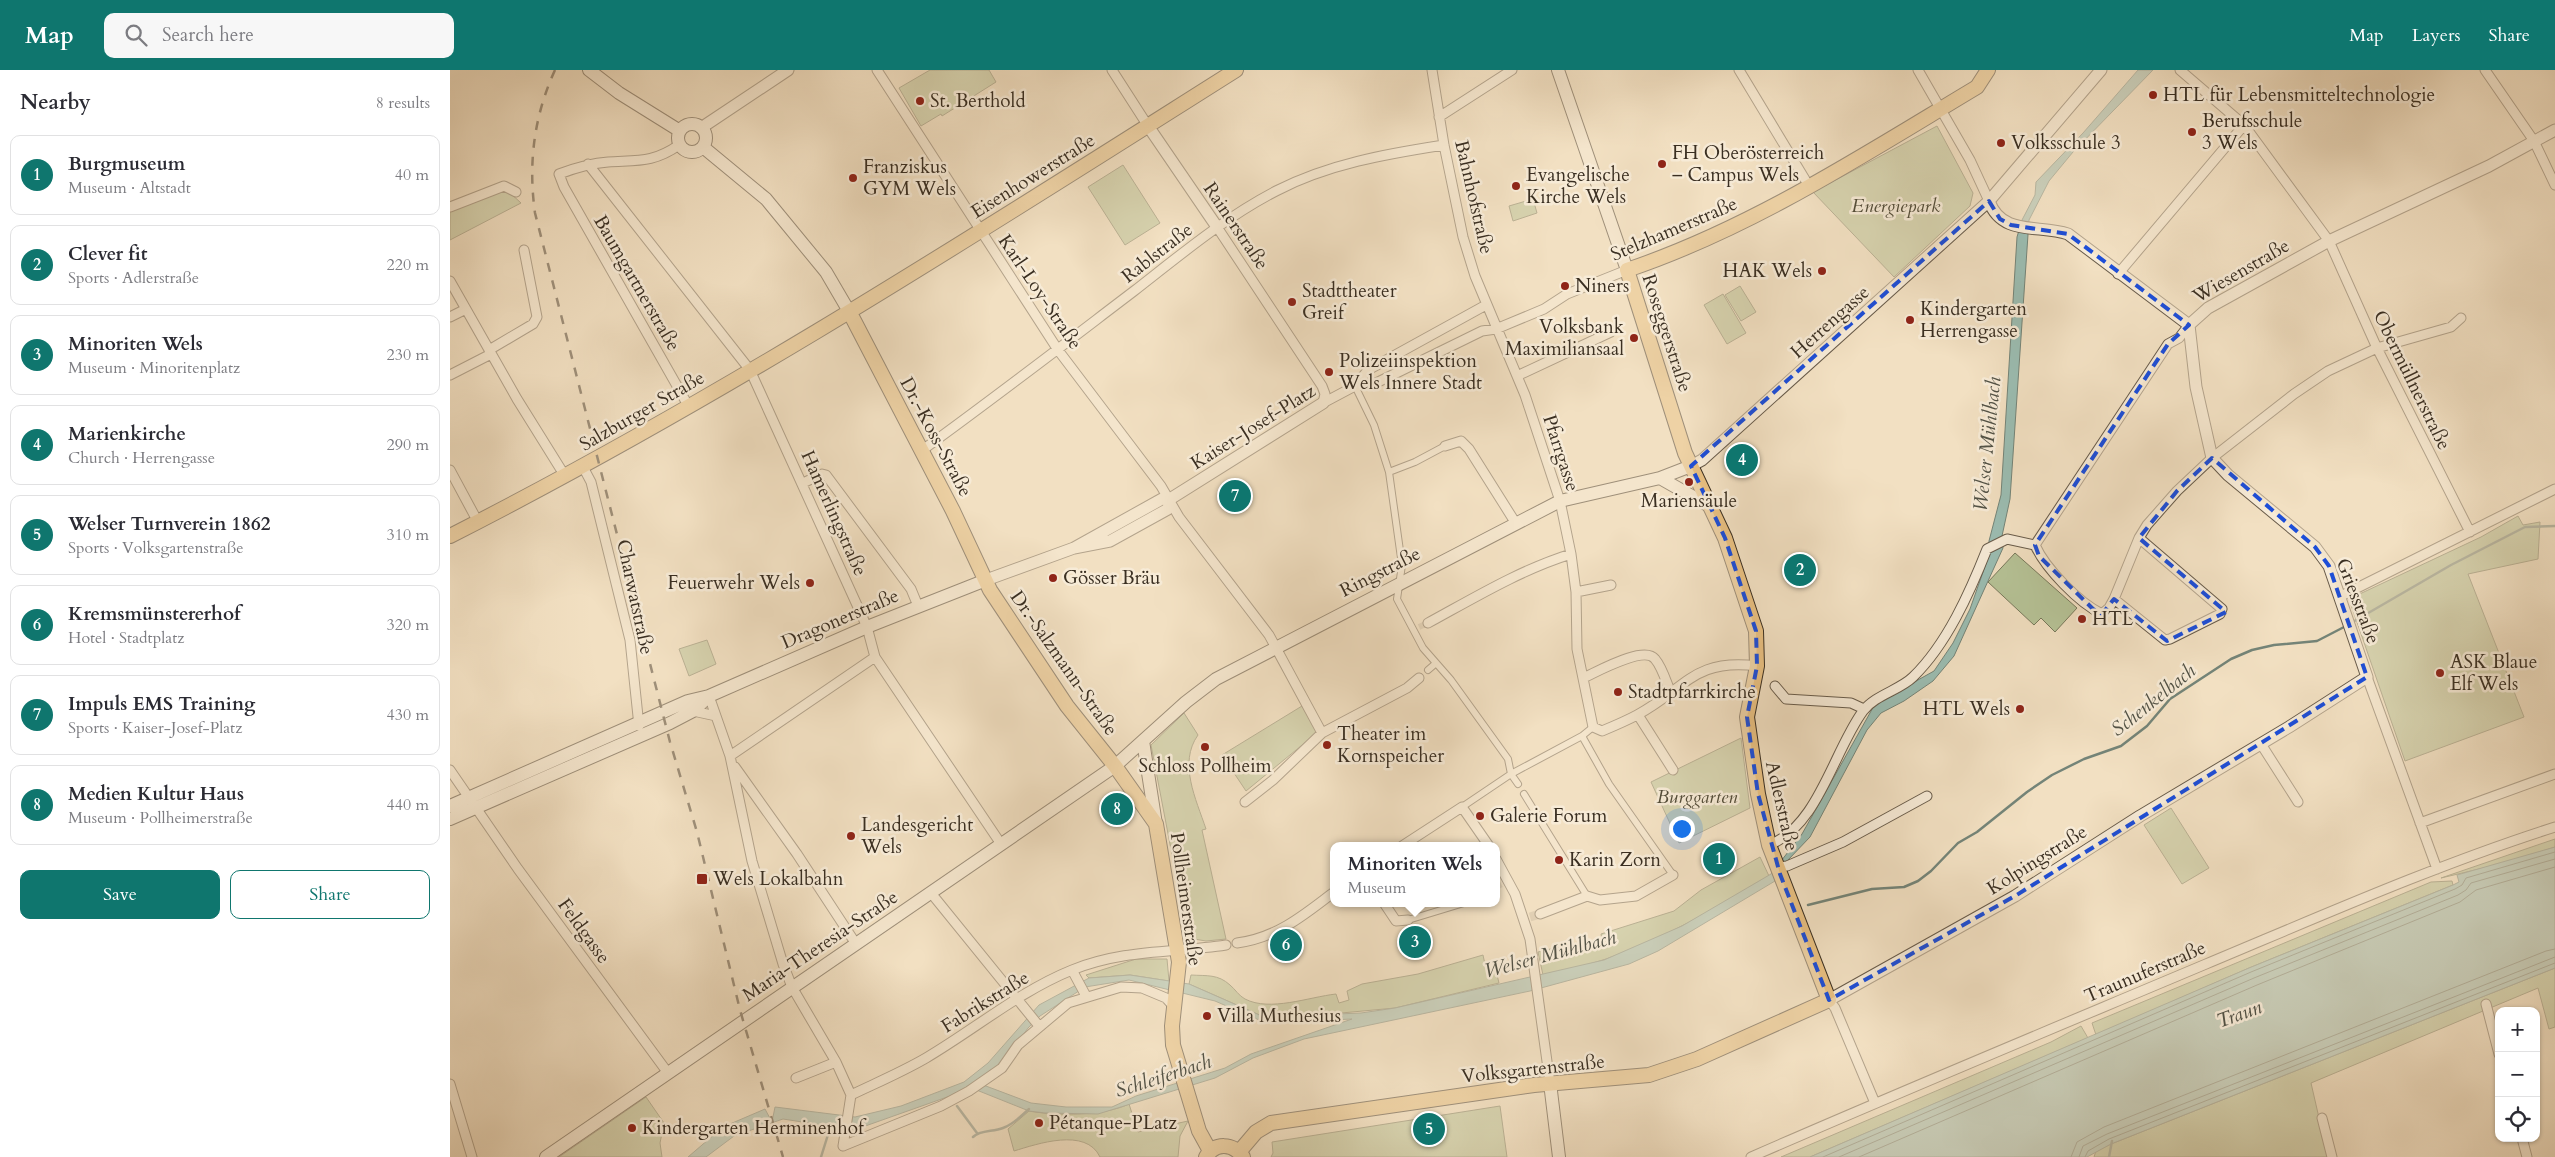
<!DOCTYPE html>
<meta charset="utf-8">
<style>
body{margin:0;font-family:Cardo,serif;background:#f7f7f7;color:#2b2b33}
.controls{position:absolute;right:15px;bottom:15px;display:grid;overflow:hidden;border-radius:10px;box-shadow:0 1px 4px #0004}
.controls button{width:45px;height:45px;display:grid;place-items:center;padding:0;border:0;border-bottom:1px solid #e1e1e2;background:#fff;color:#2b2b33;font:25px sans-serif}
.you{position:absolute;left:1231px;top:758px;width:18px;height:18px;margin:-12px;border:4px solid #fff;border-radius:50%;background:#1a73e8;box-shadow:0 0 0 8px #1a73e833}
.badge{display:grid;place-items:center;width:32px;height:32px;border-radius:50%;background:#0f766e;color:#fff;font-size:16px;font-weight:700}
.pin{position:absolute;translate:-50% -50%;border:2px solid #fff;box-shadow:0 1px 5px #0006}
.popup{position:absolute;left:880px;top:772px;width:170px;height:65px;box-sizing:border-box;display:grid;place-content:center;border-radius:10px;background:#fff;filter:drop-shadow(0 1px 4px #0005);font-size:16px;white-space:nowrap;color:#7c7c81}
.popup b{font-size:19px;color:#2b2b33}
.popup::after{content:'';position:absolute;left:50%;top:100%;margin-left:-10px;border:10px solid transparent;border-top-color:#fff}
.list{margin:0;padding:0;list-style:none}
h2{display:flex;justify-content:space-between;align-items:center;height:65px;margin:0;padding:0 20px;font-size:21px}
h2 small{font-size:16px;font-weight:400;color:#7c7c81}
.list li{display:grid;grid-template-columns:32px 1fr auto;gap:15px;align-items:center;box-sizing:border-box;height:80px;margin:0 10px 10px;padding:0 10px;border:1px solid #e1e1e2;border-radius:10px}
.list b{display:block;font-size:19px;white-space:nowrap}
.list p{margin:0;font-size:16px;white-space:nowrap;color:#7c7c81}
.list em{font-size:16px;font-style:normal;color:#7c7c81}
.actions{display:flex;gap:10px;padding:15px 20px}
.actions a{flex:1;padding:11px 0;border:1px solid #0f766e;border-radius:10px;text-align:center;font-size:18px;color:#0f766e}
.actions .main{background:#0f766e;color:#fff}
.icon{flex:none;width:28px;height:28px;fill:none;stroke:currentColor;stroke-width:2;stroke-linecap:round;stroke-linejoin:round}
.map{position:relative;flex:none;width:2105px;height:1087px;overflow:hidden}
header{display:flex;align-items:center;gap:30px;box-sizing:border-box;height:70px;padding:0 25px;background:#0f766e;color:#fff}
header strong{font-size:24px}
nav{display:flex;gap:28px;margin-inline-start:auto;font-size:18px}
.search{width:350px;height:45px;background:#f7f7f7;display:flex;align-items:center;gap:12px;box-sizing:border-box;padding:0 18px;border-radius:10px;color:#7c7c81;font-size:19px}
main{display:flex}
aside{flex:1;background:#fff}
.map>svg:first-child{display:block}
</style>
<header>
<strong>Map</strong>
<div class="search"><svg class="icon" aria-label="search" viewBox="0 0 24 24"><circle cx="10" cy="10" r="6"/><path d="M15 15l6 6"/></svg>Search here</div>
<nav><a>Map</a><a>Layers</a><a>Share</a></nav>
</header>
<main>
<aside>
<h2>Nearby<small>8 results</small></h2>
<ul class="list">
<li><span class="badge">1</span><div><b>Burgmuseum</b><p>Museum · Altstadt</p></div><em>40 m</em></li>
<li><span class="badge">2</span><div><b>Clever fit</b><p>Sports · Adlerstraße</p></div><em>220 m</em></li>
<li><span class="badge">3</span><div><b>Minoriten Wels</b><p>Museum · Minoritenplatz</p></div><em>230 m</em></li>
<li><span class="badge">4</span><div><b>Marienkirche</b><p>Church · Herrengasse</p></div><em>290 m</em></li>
<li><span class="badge">5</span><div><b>Welser Turnverein 1862</b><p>Sports · Volksgartenstraße</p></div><em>310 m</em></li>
<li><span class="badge">6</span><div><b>Kremsmünstererhof</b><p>Hotel · Stadtplatz</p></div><em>320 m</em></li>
<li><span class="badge">7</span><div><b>Impuls EMS Training</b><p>Sports · Kaiser-Josef-Platz</p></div><em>430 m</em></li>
<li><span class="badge">8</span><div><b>Medien Kultur Haus</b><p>Museum · Pollheimerstraße</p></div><em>440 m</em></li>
</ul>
<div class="actions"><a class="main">Save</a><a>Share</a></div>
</aside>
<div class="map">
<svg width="2105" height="1087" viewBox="0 0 2105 1087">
<rect width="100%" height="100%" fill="#f2e0c2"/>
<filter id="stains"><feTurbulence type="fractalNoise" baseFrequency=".004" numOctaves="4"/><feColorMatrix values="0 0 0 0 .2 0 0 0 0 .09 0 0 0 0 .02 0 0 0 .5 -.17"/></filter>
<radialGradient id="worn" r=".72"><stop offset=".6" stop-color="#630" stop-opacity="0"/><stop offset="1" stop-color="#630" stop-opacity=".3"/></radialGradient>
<path fill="#b6c397" stroke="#78795c" d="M480 0H539L546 12 492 46 491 44 471 56 449 18Z
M1487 56 1523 123 1520 136 1444 207 1363 122Z
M673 95 710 153 675 175 638 117Z
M58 121 71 133 0 170V141L47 123Z
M1083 129 1087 143 1063 151 1059 136Z
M1290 216 1306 242 1291 251 1275 225Z
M1273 224 1296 263 1277 274 1254 235Z
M2068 446 2073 455 2090 452 2088 489 2018 504 2074 647 1955 691 1899 529 2031 467Z
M1565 483 1627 538 1605 562 1591 548 1584 555 1538 512Z
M257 570 266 594 239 606 229 579Z
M852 636 868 662 796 721 772 685Z
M734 643 748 665C728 693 746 729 756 759L752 760 776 869 756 871 738 868 701 675Z
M1291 668 1300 738 1229 773 1201 712Z
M1721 738 1759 798 1732 814 1694 755Z
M2105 769V777L2059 792 1991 808Z
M1310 787 1319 806C1266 838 1214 869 1156 889 1136 896 1114 900 1093 905L1088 882 1117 875 1120 884 1153 875 1151 864 1224 841 1251 820Z
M2002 811 2003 815 1799 898 1646 965 1642 953 1981 812Z
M1033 885 1036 899 1045 897 1049 913 945 938 870 945 814 947 739 914 741 905C757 906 768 904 780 915 785 919 789 926 795 929 820 942 859 927 886 924L889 933 899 930 897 921 912 914 968 904Z
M686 889H717L719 911 680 905 639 908 636 905Z
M2105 898V957L2099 959 2088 918 1861 1013 1878 1087H1644L1646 1081 1661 1074Z
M1631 956 1638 968 1360 1087H1331L1601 972Z
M196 1027 214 1053 210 1073 212 1087H109Z
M679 1034 688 1062 738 1051 730 1066 728 1087H650C636 1057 587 1074 564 1081L558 1059 579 1041C607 1046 654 1046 679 1034Z
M1050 1036 1057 1087H821L823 1083 822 1072Z"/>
<path fill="#9bbdb2" stroke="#748478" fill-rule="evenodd" d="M1688 0H1703L1623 82 1599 111 1579 150 1560 429 1552 466 1553 478 1504 586 1483 611 1454 631 1431 643 1417 660 1360 767 1338 790 1325 811 1208 881 1179 894 1080 921 854 969 803 988 765 1008 648 1044 595 1043 579 1041 519 1017 500 1026 404 1060 333 1049 284 1066 256 1087H238L273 1057 315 1039 322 1052 325 1037 405 1047 451 1036 514 1012 538 993 589 935 639 908 680 905 739 914 814 947 911 943 945 938 1154 890 1232 856 1321 804 1352 764 1425 634 1484 601 1503 573 1520 539 1539 485V471L1551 425 1567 167 1572 150 1585 125 1586 112 1633 63ZM679 910 765 931 816 953 902 949 801 984 775 998 686 1026 662 1037H616L581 1033 528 1013 558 986 578 958 590 946 635 917Z
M2105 777V898L1661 1074 1637 1087H1360L1799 898 2003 815 2009 812 2007 805Z"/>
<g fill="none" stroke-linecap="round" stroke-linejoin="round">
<path stroke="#6a766a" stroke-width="1" d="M1373 1087 1801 902 2005 819 2012 815 2016 808 2105 782
M1389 1087 1804 908 2008 825 2016 820 2021 813 2105 789
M1409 1087 1807 915 2010 832 2026 820 2105 797
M1621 1087 1627 1072 1654 1057 2096 881 2105 879
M1629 1087 1633 1076 1657 1064 2105 887
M1635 1087 1638 1081 1659 1069 2105 893"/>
<path stroke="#748478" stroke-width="2.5" d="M1901 553 2001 495 2075 457 2105 456
M1358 835 1422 819 1454 817 1468 811 1481 801 1508 773 1527 762 1577 722 1602 705 1634 689 1671 676 1697 656 1720 629 1781 589 1802 580 1824 575 1867 571 1896 556
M507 1036 527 1063
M523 1067C530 1060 543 1062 553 1058 564 1054 571 1046 579 1039
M371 1087 381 1055
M1659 1087 1662 1071"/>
<path stroke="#cdbda2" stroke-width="6" stroke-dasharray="6 3" stroke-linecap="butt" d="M969 557 978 553
M1046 817 1054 813"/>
<path stroke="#cdbda2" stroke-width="9" stroke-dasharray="9 4.5" stroke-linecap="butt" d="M1080 847 1090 844"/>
<g stroke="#685b4a" stroke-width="8">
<path id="pedestrian" d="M905 316 924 355 939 402 952 495 947 529 973 578 1001 610 1058 689 1061 704 1068 714
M939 402 965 392 995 376
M978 600 985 594
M1132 666 1159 714 1223 805
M1074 724 1137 826
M1012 737 1061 704 1132 666 1143 657
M958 850 1014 833"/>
</g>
<g stroke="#685b4a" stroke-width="11">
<path id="minor" d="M427 0 608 280 711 416 729 447 819 565 872 663
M662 0 698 56
M982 0 994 75 1013 167 1025 206 1075 325 1110 431 1121 484 1126 522 1127 579 1143 657 1152 661C1164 656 1176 651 1187 645 1236 619 1243 588 1307 596
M1289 0 1359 116
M1468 0 1520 90 1539 131
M1730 0 1794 55 1879 171 1927 278 2020 462
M2035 0 2084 71 2105 115
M989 47 1062 0
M229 75C203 93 188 90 158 92 141 93 125 98 109 104L114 117 239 337
M138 94 300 300 417 557 425 587 551 774
M0 137 54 116 66 122
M767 157 872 316 875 324 873 333
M1668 204 1794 55
M0 211 67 329 115 406
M0 247 16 239
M39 280 83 254 87 247 74 180
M0 305 41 284
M1067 306 1161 262
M905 316 918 300 1036 235
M873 333 905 316 926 313 1032 261 1046 259 1094 239 1117 224 1177 200
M995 376 1011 371 1019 379 1065 452
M471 381C543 329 613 275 684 221 729 186 774 148 826 121 878 94 936 84 994 75
M133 397 141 412 180 570 189 656
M0 400 28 452
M353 413 372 404 376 405 461 519 468 536
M1585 475C1595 498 1629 533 1652 544L1659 538 1664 529 1689 468 1697 455 1727 421 1762 388 1844 324 1878 301 1927 278 2001 257 2011 248
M1585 475 1718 274 1729 268 1739 255
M1126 522 1161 515
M1891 526 2105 419
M1664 529 1715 570 1720 569 1770 544 1772 539 1689 468
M978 553C1024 528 1070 500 1121 484
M1917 607 1987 799
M1133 608C1147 602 1194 575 1205 589 1212 597 1216 611 1220 621
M1325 616 1336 629 1401 633 1414 639
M259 626 280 686 302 791 333 894 342 917 386 992 401 1025
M243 641 266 646
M1188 645 1223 700
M1811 674 1848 732
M280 686 425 587
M285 697 347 784 406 874
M0 700 68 799 218 1003
M795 732 823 710 872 663 957 618 969 608
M1970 753 2105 704
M1319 775C1368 757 1384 680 1413 641 1425 625 1450 620 1463 607 1497 574 1520 522 1537 479L1557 469 1585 475
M952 776 1012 737 1039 776
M1046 789 1065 824 1080 869 1100 1013
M1327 797 1337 796 1393 772 1477 726
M481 823 589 956
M934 833 946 851 958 850
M1090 844 1137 826 1150 830 1186 826 1223 805
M787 873C826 868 853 846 884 822
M622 900 636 926
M1379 930 1385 938 1425 1033
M2036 934 2049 984
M346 1008 386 992
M0 1014 22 1087
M401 1025C426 1013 452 1002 476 988 525 959 570 921 622 900 674 879 723 883 776 875
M1872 1048 1882 1087
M2072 1068 2077 1087
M393 1076 491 1036 519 1021 552 998 568 975 618 933 671 917 692 918 716 928 724 937
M393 1076 401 1025
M1301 1087C1452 1021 1604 958 1756 894 1871 846 1986 795 2105 757"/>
</g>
<g stroke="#685b4a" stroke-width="13">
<path id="tertiary" d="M698 56 767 157
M251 58 338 0
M1539 131C1552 167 1590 154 1618 164L1739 255
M1739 255 1758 238 1879 171 2039 96 2105 60
M1241 396 1252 390 1539 131 1651 0
M624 478 712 429H720L873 333
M536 510 624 478 660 471 718 439 720 429
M1379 930 1565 826 1690 746 1839 657 1917 607 1879 496 1865 477 1778 405 1762 388 1746 317 1739 255"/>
</g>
<g stroke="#3a2f22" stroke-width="14">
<path id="secondary" d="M139 0 169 23 230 61
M1108 0 1177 200
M228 68a14 14 0 1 1 28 0a14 14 0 1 1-28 0Z
M253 77 316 129 376 202 400 243
M1210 408 1261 437
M693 671 706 754
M0 736 238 631 259 626 417 557 536 510
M0 749 220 653 243 641 259 626
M1100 1013 1109 1087
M96 1087 665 696 736 632 766 609 1110 431 1210 408 1241 396"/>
</g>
<g stroke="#3a2f22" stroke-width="16">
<path id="primary" d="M400 243 503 441 540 520 617 636 665 696 706 754 729 892 722 956 723 975 749 1061 760 1081
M0 466C272 328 528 163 786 0
M789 1082 806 1062 821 1053 1084 1015 1199 1005 1247 989 1379 930 1319 775 1308 724 1297 647 1307 596 1306 561 1275 468 1235 383 1177 200C1302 158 1415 84 1527 17L1538 0
M756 1087C765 1072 783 1073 793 1087"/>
</g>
<use href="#pedestrian" stroke="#f7ebd7" stroke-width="6"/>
<use href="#minor" stroke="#f7ebd7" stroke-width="9"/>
<use href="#tertiary" stroke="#f7ebd7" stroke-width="11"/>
<use href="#secondary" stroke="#f7ebd7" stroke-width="12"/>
<use href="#primary" stroke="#e9c081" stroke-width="14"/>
<path stroke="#3a2f22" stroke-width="2.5" stroke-dasharray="9 9" stroke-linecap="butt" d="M105 0C84 46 78 93 85 143L220 672 247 762 290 940 333 1087"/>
</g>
<path d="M0 0H2105V1087H0ZM1539 131 1550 149 1561 155 1618 164 1739 255 1718 274 1585 475 1589 486 1643 539 1652 544 1664 529 1717 571 1776 542 1689 468 1727 421 1762 388 1865 477 1879 496 1917 607 1565 826 1379 930 1330 804 1308 724 1297 647 1307 596 1306 561 1275 468 1241 396Z" fill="#f2e0c2" fill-opacity=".55" fill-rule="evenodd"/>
<path fill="none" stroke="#1d4ed8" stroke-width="4" stroke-dasharray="10 6" stroke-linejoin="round" d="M1539 131 1550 149 1561 155 1618 164 1739 255 1718 274 1585 475 1589 486 1643 539 1652 544 1664 529 1717 571 1776 542 1689 468 1727 421 1762 388 1865 477 1879 496 1917 607 1565 826 1379 930 1330 804 1308 724 1297 647 1307 596 1306 561 1275 468 1241 396Z"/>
<g fill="#8f2418" stroke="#f7ebd7" stroke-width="2">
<circle cx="1703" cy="25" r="5"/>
<circle cx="470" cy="31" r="5"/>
<circle cx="1742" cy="62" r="5"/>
<circle cx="1551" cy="73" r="5"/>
<circle cx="1212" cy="94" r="5"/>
<circle cx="403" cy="108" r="5"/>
<circle cx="1066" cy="116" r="5"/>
<circle cx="1372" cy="201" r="5"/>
<circle cx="1115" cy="216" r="5"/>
<circle cx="842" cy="232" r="5"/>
<circle cx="1460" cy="250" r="5"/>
<circle cx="1184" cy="268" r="5"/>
<circle cx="879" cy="302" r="5"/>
<circle cx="1239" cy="412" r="5"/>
<circle cx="603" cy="508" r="5"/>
<circle cx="360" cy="513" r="5"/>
<circle cx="1632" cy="549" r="5"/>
<circle cx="1990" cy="603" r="5"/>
<circle cx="1168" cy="622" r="5"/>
<circle cx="1570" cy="639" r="5"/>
<circle cx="877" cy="675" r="5"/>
<circle cx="755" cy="677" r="5"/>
<circle cx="1030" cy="746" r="5"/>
<circle cx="401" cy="766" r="5"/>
<circle cx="1109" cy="790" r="5"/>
<rect x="246" y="803" width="12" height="12" rx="2.5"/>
<circle cx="757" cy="946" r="5"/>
<circle cx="589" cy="1053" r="5"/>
<circle cx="182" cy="1058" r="5"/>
</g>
<g text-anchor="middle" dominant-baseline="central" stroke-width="5" stroke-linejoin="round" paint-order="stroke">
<g font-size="19" fill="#3a2f22" stroke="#f7ebd7" text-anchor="start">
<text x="1713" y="25">HTL für Lebensmitteltechnologie</text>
<text x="480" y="31">St. Berthold</text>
<text x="1752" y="51">Berufsschule<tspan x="1752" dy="22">3 Wels</tspan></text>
<text x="1561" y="73">Volksschule 3</text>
<text x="1222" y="83">FH Oberösterreich<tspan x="1222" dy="22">– Campus Wels</tspan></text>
<text x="413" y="97">Franziskus<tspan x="413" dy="22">GYM Wels</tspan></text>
<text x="1076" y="105">Evangelische<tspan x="1076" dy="22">Kirche Wels</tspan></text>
<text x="1362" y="201" text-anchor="end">HAK Wels</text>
<text x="1125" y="216">Niners</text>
<text x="852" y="221">Stadttheater<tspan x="852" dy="22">Greif</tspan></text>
<text x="1470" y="239">Kindergarten<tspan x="1470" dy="22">Herrengasse</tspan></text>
<text x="1174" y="257" text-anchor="end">Volksbank<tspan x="1174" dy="22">Maximiliansaal</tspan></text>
<text x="889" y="291">Polizeiinspektion<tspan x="889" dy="22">Wels Innere Stadt</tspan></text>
<text x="1239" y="431" text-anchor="middle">Mariensäule</text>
<text x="613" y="508">Gösser Bräu</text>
<text x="350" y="513" text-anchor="end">Feuerwehr Wels</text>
<text x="1642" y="549">HTL</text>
<text x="2000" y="592">ASK Blaue<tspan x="2000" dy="22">Elf Wels</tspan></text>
<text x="1178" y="622">Stadtpfarrkirche</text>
<text x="1560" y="639" text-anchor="end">HTL Wels</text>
<text x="887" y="664">Theater im<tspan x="887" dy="22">Kornspeicher</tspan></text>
<text x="755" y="696" text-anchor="middle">Schloss Pollheim</text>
<text x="1040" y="746">Galerie Forum</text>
<text x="411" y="755">Landesgericht<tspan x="411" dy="22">Wels</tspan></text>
<text x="1119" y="790">Karin Zorn</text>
<text x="263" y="809">Wels Lokalbahn</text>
<text x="767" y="946">Villa Muthesius</text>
<text x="599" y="1053">Pétanque-PLatz</text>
<text x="192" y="1058">Kindergarten Herminenhof</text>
</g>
<g font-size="19" fill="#3a2f22" stroke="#f7ebd7">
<text transform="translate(583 106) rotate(-32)">Eisenhowerstraße</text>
<text transform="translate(1024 127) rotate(77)">Bahnhofstraße</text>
<text transform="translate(786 156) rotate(56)">Rainerstraße</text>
<text transform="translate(1224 159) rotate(-23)">Stelzhamerstraße</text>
<text transform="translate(707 183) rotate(-38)">Rablstraße</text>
<text transform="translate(1791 201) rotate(-30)">Wiesenstraße</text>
<text transform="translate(187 213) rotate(60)">Baumgartnerstraße</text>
<text transform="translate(590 222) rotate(56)">Karl-Loy-Straße</text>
<text transform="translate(1380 252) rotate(-42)">Herrengasse</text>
<text transform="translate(1217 263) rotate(72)">Roseggerstraße</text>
<text transform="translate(1962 310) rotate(64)">Obermüllnerstraße</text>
<text transform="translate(192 341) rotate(-30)">Salzburger Straße</text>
<text transform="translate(803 357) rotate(-32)">Kaiser-Josef-Platz</text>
<text transform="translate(486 367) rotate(62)">Dr.-Koss-Straße</text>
<text transform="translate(1111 383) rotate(72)">Pfarrgasse</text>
<text transform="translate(384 443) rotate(66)">Hamerlingstraße</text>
<text transform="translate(930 502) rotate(-27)">Ringstraße</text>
<text transform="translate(185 527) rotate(78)">Charwatstraße</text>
<text transform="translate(1908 531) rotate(69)">Griesstraße</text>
<text transform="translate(390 549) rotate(-23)">Dragonerstraße</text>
<text transform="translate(614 593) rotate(55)">Dr.-Salzmann-Straße</text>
<text transform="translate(1332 736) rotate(77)">Adlerstraße</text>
<text transform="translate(1587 790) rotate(-32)">Kolpingstraße</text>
<text transform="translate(736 829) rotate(82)">Pollheimerstraße</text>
<text transform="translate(134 861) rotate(54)">Feldgasse</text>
<text transform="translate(370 876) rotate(-34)">Maria-Theresia-Straße</text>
<text transform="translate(1695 902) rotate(-23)">Traunuferstraße</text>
<text transform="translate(535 932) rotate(-32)">Fabrikstraße</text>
<text transform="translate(1083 999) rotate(-6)">Volksgartenstraße</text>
</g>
<g font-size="19" font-style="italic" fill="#534d39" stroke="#f7ebd7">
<text x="1446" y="136">Energiepark</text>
<text x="1247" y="727">Burggarten</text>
</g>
<g font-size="20" font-style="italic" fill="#525246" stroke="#f7ebd7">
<text transform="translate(1537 374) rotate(-84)">Welser Mühlbach</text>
<text transform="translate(1703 630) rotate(-39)">Schenkelbach</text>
<text transform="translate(1100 884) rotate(-15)">Welser Mühlbach</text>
<text transform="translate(1789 944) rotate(-20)">Traun</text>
<text transform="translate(713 1006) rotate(-18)">Schleiferbach</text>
</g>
</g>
<rect width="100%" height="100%" filter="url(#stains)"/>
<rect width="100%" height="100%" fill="url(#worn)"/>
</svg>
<div class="controls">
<button>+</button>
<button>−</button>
<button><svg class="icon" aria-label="locate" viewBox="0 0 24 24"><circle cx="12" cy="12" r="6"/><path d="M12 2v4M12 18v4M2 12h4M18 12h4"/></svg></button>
</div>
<div class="you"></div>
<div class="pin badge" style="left:1269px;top:789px">1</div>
<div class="pin badge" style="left:1350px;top:500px">2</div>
<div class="pin badge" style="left:965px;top:872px">3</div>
<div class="popup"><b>Minoriten Wels</b>Museum</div>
<div class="pin badge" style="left:1292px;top:390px">4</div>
<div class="pin badge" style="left:979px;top:1059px">5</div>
<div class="pin badge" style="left:836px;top:875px">6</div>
<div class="pin badge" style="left:785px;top:426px">7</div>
<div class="pin badge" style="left:667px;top:739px">8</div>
</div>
</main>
